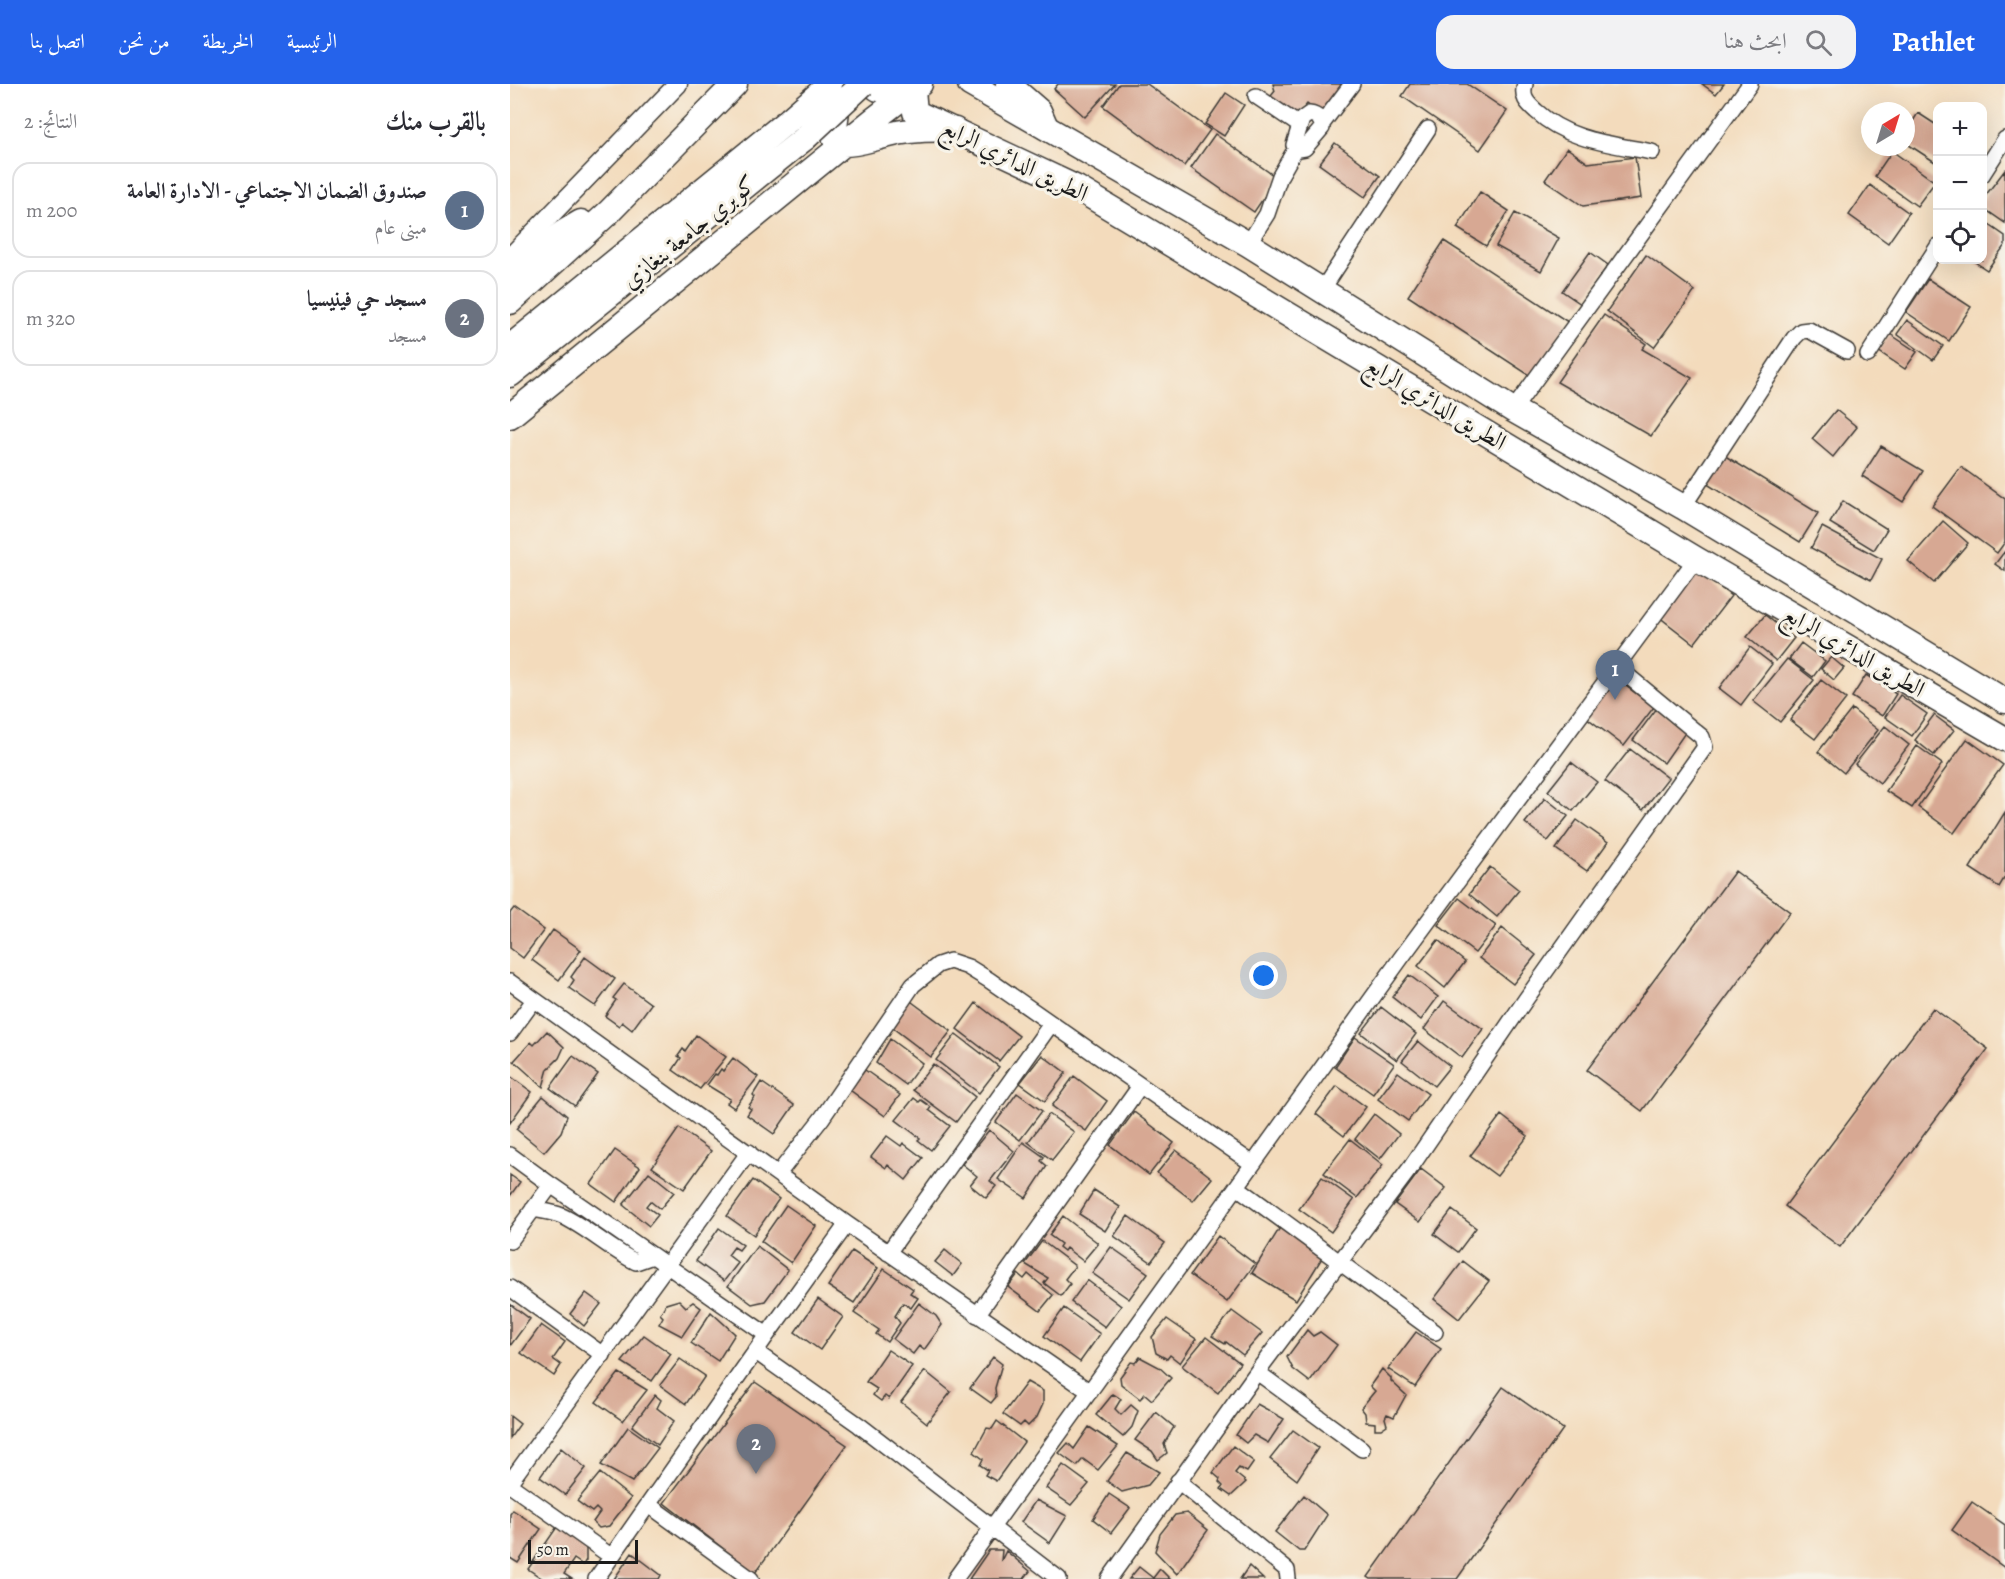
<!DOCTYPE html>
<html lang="ar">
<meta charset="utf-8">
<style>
body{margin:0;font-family:Alegreya,Amiri,serif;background:#f2f2f3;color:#2b2b33;direction:rtl}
.controls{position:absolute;right:18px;top:18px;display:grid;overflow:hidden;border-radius:12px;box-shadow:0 6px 24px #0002}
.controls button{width:54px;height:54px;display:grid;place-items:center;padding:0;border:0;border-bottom:2px solid #e1e1e2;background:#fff;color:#2b2b33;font:30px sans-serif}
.compass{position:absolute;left:1351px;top:18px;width:54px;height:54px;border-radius:50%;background:#fff;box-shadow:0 6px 24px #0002;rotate:38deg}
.scale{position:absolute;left:18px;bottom:15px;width:110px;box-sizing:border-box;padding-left:6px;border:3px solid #1c1c1c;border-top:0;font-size:16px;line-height:21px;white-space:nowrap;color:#1c1c1c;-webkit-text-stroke:4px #f7f3e8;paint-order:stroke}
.you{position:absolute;left:754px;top:892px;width:21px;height:21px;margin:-15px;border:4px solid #fff;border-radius:50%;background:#1a73e8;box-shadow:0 0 0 9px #1a73e833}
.badge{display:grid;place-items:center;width:39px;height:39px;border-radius:50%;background:#2563eb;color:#fff;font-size:20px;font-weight:700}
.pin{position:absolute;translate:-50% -50px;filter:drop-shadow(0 2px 3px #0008)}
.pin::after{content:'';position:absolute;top:32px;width:21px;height:18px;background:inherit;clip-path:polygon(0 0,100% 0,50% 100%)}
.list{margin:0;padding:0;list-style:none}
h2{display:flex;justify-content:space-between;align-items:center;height:78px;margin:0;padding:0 24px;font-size:26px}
h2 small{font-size:20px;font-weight:400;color:#7c7c81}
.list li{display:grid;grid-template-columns:39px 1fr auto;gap:18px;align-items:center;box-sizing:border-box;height:96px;margin:0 12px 12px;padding:0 12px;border:2px solid #e1e1e2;border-radius:18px}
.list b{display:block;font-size:22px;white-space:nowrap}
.list p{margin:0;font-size:20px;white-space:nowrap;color:#7c7c81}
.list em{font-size:20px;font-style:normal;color:#7c7c81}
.icon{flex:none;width:33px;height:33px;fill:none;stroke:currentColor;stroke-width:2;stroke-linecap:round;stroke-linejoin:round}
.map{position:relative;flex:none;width:1495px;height:1495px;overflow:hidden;direction:ltr}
header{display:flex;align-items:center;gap:36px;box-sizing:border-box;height:84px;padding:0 30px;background:#2563eb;color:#fff}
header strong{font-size:28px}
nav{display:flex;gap:33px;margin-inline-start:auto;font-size:21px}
.search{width:420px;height:54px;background:#f2f2f3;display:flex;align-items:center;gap:15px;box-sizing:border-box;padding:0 21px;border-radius:18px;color:#7c7c81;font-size:22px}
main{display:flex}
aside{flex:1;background:#fff}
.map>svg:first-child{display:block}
</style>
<header>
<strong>Pathlet</strong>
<div class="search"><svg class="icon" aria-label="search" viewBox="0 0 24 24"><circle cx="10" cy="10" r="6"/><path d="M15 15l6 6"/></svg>ابحث هنا</div>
<nav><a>الرئيسية</a><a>الخريطة</a><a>من نحن</a><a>اتصل بنا</a></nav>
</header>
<main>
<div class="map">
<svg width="1495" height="1495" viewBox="0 0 1495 1495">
<rect width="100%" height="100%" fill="#f7f3e8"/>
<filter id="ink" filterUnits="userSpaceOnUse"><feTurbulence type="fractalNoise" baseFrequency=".0167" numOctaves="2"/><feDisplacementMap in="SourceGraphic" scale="12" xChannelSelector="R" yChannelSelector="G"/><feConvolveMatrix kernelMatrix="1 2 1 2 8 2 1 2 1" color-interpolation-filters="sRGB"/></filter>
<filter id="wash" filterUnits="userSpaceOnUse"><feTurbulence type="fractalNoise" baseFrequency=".008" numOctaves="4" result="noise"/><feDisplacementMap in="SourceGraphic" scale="24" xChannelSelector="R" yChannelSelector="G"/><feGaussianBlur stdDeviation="1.35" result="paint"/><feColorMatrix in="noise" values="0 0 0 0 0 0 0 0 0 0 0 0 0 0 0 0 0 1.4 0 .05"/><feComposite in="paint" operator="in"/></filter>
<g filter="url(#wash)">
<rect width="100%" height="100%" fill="#f3dbbc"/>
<g id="blocks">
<path fill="#d7a893" d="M548 0H605L575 33 544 5Z
M609 0H637L700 46 674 82 593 22Z
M763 0H837L813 32 797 20 785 35 757 17 765 7Z
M900 0H957L997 27 970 66 892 12Z
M1192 0H1214L1206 10Z
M716 9 734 21 714 52 695 40Z
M1408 29 1428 42V80L1396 59V48Z
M705 50 767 94 744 128 681 84Z
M825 59 870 92 855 113 809 80Z
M1057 64 1078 79 1125 73 1131 114 1073 122 1035 96Z
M1382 67 1425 98 1407 122 1365 92Z
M1495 86V139L1472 123V116Z
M1360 101 1399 129 1378 159 1339 131Z
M970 108 999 127 976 162 947 144Z
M1005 129 1049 154 1031 187 986 162Z
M1472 136 1495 152V161L1477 186 1462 176H1472Z
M934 157 1058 238 1022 293 898 212Z
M1080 168 1098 181 1071 220 1052 207Z
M1136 171 1185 207 1144 263 1097 227Z
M1418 195 1461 223 1439 257 1396 228Z
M1094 231 1136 260 1132 265 1182 294 1141 352 1047 298Z
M1397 236 1433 262 1423 276 1387 250Z
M1380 250 1407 268 1395 285 1368 267Z
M1326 326 1347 343 1323 373 1302 355Z
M1371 362 1413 387 1393 418 1352 392Z
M1212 370 1308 429 1290 458 1194 398Z
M1451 383 1495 415V458L1487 469 1422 422Z
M1333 417 1377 445 1364 466 1320 439Z
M1433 437 1458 459 1424 499 1398 477Z
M1312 443 1372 475 1361 496 1301 464Z
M1495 467V487L1485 480Z
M1185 484 1221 512 1184 560 1148 532Z
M1255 531 1284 554 1266 577 1237 553Z
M1291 559 1315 577 1303 593 1279 575Z
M1240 563 1262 580 1231 621 1209 604Z
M1321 573 1334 584 1324 596 1311 585Z
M1277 575 1304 596 1270 638 1243 617Z
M1356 591 1386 610 1372 632 1342 613Z
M1105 594 1144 623 1114 662 1076 633Z
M1311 596 1336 615 1305 655 1280 636Z
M1390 611 1417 630 1402 652 1375 633Z
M1147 624 1177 646 1154 679 1123 656Z
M1342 625 1368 646 1334 689 1308 668Z
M1424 631 1444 646 1424 671 1405 656Z
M1375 642 1399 661 1370 699 1345 680Z
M1457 655 1493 681 1444 749 1408 723Z
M1407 662 1432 680 1402 724 1376 707Z
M1120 665 1158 694 1133 726 1095 697Z
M1061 678 1087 698 1063 727 1038 707Z
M1035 714 1058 732 1038 757 1015 739Z
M1495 728V793L1489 803 1460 784Z
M1067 736 1098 758 1077 787 1046 765Z
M980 783 1009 806 987 833 959 810Z
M1225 787 1280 828 1132 1027 1077 986Z
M949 814 986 842 965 869 928 841Z
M4 824 34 846 13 874 0 864V829Z
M992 844 1026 871 1003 900 969 874Z
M43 846 71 866 49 896 22 876Z
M928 856 955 878 935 904 908 882Z
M75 873 105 895 85 922 59 904 64 896 61 893Z
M899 891 928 913 911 936 882 913Z
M114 900 141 920 122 946 112 938 109 942 95 932 106 916 103 914Z
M398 915 441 947 421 973 379 941Z
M934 917 973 945 952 974 914 945Z
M466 919 509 952 489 977 447 945Z
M871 923 906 950 887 976 851 949Z
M1423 924 1478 965 1330 1163 1275 1122Z
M37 947 54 963 49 974 38 985 33 1003 4 977 21 958 24 961Z
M446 950 489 983 469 1009 426 976Z
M186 951 216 973 190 1005 163 986 171 974 168 972 173 965 175 967Z
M845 953 884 980 863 1010 825 983Z
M380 955 412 979 396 1001 366 979Z
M908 957 940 982 924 1002 892 977Z
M532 971 556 989 535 1017 510 999Z
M63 972 88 990 65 1022 40 1004Z
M223 974 248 993 224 1024 217 1019 220 1015 197 1001 205 990 207 991 211 985 213 987Z
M423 980 465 1013 446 1038 403 1006Z
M355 986 390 1011 375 1032 340 1006Z
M888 988 918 1010 898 1037 868 1015Z
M0 992 22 1008 0 1039Z
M564 992 597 1017 576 1047 542 1022Z
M251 998 284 1021 264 1050 237 1031 241 1025 238 1023 245 1013 243 1011Z
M827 1002 856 1023 834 1052 806 1030Z
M507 1009 532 1027 510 1056 486 1038Z
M33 1012 57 1032 51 1048 34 1068 6 1045Z
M404 1014 409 1018 411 1016 421 1023 419 1026 440 1042 421 1066 408 1056 410 1054 386 1036Z
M624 1028 664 1059 639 1091 600 1061Z
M539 1030 564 1048 542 1076 518 1058Z
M864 1030 889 1050 870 1075 845 1055Z
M991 1031 1018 1052 987 1092 960 1072Z
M169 1044 201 1067 174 1105 142 1083Z
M479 1046 504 1067 480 1097 486 1102 476 1114 460 1101 467 1092 452 1080Z
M377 1052 391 1062 393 1059 413 1074 396 1096 378 1081 376 1084 361 1073Z
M840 1055 873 1081 847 1114 814 1089Z
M513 1058 534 1073 531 1077 537 1082 516 1114 488 1095Z
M105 1066 130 1083 106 1118 81 1100Z
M666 1066 702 1094 683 1117 647 1089Z
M911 1085 936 1104 910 1138 885 1120Z
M139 1088 164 1108 150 1125 140 1117 136 1122 148 1131 139 1142 113 1121Z
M0 1091 10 1098 0 1112Z
M812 1093 844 1116 821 1148 789 1125Z
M243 1096 269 1115 244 1151 217 1132Z
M584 1106 610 1123 595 1147 569 1130Z
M276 1121 306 1142 281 1179 251 1157Z
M942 1126 966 1144 948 1168 924 1150Z
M553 1132 588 1159 573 1177 556 1164 554 1167 549 1163 551 1160 539 1151Z
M618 1132 655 1159 641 1178 604 1152Z
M771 1142 815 1169 786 1216 742 1189Z
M209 1144 233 1161 229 1166 224 1163 218 1171 228 1179 214 1197 186 1177Z
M708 1152 745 1180 717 1218 680 1191Z
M532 1157 565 1182 555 1195 560 1200 551 1212 534 1199 538 1194 515 1180Z
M247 1162 278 1186 255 1217 242 1220 218 1202Z
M601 1163 638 1189 619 1215 582 1189Z
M435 1166 452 1180 443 1192 425 1178Z
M342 1167 368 1184 344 1219 318 1202Z
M953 1177 979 1197 949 1235 924 1215Z
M374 1185 403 1205 400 1209 408 1214 401 1224 393 1219 385 1232 390 1239 377 1258 366 1250 369 1246 344 1229Z
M508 1190 514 1195 518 1190 543 1211 530 1227 498 1203Z
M577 1196 611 1222 595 1243 561 1218Z
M76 1209 91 1220 74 1242 60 1230Z
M308 1215 333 1233 310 1266 285 1248Z
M169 1216 176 1223 183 1218 191 1224 172 1252 149 1240 153 1233 150 1230 156 1220Z
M409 1219 426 1232 432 1241 414 1266 409 1262 403 1270 383 1255Z
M0 1220 20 1235 0 1262Z
M554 1224 590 1250 570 1278 534 1252Z
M722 1227 752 1249 733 1271 716 1258 715 1260 702 1252Z
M201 1228 225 1250 208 1277 181 1259Z
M657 1235 686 1255 670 1279 660 1271 657 1275 646 1269 642 1253Z
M31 1241 55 1258 43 1275 51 1281 44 1292 11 1269Z
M797 1246 803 1252 810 1248 827 1261 800 1298 783 1285 777 1273Z
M906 1248 931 1265 905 1303 878 1285Z
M134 1251 161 1270 142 1297 112 1278Z
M696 1253 730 1279 708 1309 672 1282Z
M378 1266 402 1282 379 1315 375 1312 371 1317 363 1311 367 1305 356 1298Z
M483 1273 492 1280 485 1304 486 1313 481 1319 460 1304Z
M630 1273 649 1283 661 1294 642 1316 635 1310 630 1315 611 1300 610 1293 621 1278 625 1279Z
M170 1275 195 1292 176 1320 150 1301Z
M872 1285 881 1294V1297L896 1311 884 1333 877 1330 875 1334 877 1341 871 1345H865V1339L856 1338 855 1329 851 1324 865 1307 860 1302Z
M415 1287 441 1308 417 1339 391 1318Z
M109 1289 137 1306 113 1337 86 1318Z
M245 1298 337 1361 245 1489 154 1419Z
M517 1298 533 1307V1320L527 1333 518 1342 514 1338 510 1342 493 1330Z
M993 1303 1053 1345 947 1495H861L858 1493Z
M603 1310 611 1315 605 1325 611 1331 621 1321 628 1327 622 1343 613 1353 586 1331Z
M145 1311 151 1316 147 1324 164 1337 148 1361 122 1342Z
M747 1320 774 1335 758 1359 744 1351 736 1359 726 1351Z
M646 1328 664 1343 654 1360 657 1369 648 1376 642 1367 625 1356Z
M0 1332 10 1340 0 1354Z
M487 1337 514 1358 486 1397 475 1391 478 1386 470 1381 473 1375 464 1368 477 1344 482 1345Z
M118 1343 148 1364 122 1398 91 1381Z
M579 1343 608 1362 588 1386 573 1375 567 1382 549 1369 558 1359 564 1365Z
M783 1346 808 1364 787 1396 760 1375Z
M723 1362 744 1378 737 1388 729 1384 725 1389 736 1398 721 1412 711 1405 713 1402 709 1398 710 1395 703 1389Z
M51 1364 76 1384 55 1411 30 1393Z
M617 1369 649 1388 638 1401 612 1408 597 1397Z
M553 1381 579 1400 561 1421 536 1404Z
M90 1389 121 1414 99 1442 89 1444 83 1438 90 1428 86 1424 82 1428 67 1417Z
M599 1410 620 1424 601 1449 583 1435Z
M794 1411 817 1431 794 1467H789L765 1448Z
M526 1416 557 1432 540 1459 511 1438Z
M1462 1418 1495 1441V1484L1442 1446Z
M3 1426 31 1445 8 1479 0 1474V1430Z
M677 1429 698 1446 667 1490 645 1467 650 1450 665 1431Z
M47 1443 76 1463V1476L73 1481 64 1475 54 1490 62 1495H33L18 1485Z
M479 1466H492L491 1477 496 1467 520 1487 514 1495H459Z
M122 1469 151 1491 149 1495H104Z
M739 1482 753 1495H730Z
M629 1483 643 1494 650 1485 660 1495H619Z"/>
</g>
</g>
<g filter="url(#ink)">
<use href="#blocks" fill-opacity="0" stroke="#3c3934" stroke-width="1.5"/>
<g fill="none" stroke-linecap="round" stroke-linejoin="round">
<g stroke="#3c3934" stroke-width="18">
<path id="minor" d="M1015 0C1011 13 1017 19 1026 27 1058 57 1102 60 1142 68
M746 12 789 41
M799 30C808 31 812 36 812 44L795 64 789 65 784 61 792 35Z
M812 40 842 0
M1472 91 1495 55
M738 160 757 130 770 92 786 64
M812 206 918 45
M1358 271 1428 162
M1003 326 1240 0
M1173 423 1284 254 1291 247 1299 246 1337 267
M0 898 337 1140 580 1308
M0 949 24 916
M0 1071 41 1101 257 1251
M268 1090 312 1034 403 901 428 881 440 877 458 883 479 896 743 1080
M727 1103 925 1248
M23 1125C33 1127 43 1128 52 1132 78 1144 99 1165 126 1178L143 1172
M0 1157 41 1101
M378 1169 541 940
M0 1204 93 1271
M467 1231 630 1002
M246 1268 349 1341 549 1495
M747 1288 852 1365
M668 1397 777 1486 778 1495
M0 1398 239 1068
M0 1401 102 1473
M139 1421 241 1495
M86 1495 257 1251 337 1140
M445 1495 891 874 1186 475
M599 1495 747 1288 901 1083 1016 915 1195 663 1192 653 1106 582"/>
</g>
<g stroke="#3c3934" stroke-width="21">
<path id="tertiary" d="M0 173 168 0"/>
</g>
<g stroke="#3c3934" stroke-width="27">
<path id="primary" d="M362 0 368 5 403 6 405 28 567 104 1186 475 1495 655
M460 0 738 160 1003 326 1173 423 1495 617"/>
</g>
<g stroke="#3c3934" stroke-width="27">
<path id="trunk" d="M498 0 529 27 536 43
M322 10 327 26 324 52 333 60C350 60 364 54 379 51 401 45 423 45 445 46
M0 191 54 148 71 138
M0 218 99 128 225 0
M0 263 280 35
M0 291 295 54
M0 332 362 37 410 0"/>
</g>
<use href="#minor" stroke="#fff" stroke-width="15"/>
<use href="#tertiary" stroke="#fff" stroke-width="18"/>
<use href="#primary" stroke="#fff" stroke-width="24"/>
<use href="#trunk" stroke="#fff" stroke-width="24"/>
<g stroke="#3c3934" stroke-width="27" stroke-linecap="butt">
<path id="trunk-bridge" d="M280 35 320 0
M295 54 353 0"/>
</g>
<use href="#trunk-bridge" stroke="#fff" stroke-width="24"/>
</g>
</g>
<g text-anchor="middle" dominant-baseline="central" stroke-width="6" stroke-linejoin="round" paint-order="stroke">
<g font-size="24" fill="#1c1c1c" stroke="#f7f3e8">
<text transform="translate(505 76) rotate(26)">الطريق الدائري الرابع</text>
<text transform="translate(179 148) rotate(-39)">كوبري جامعة بنغازي</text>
<text transform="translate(926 319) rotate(31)">الطريق الدائري الرابع</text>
<text transform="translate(1344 567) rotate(30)">الطريق الدائري الرابع</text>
</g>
</g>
</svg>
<div class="controls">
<button>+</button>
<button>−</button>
<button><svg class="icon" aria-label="locate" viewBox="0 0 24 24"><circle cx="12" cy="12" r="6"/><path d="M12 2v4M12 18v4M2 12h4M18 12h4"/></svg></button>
</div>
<svg class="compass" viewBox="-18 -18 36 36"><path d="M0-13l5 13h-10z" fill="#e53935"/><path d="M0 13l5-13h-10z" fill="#7c7c81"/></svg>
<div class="scale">50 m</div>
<div class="you"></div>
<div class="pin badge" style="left:1105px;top:616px;background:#5c6f8a">1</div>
<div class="pin badge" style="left:246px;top:1390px;background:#6b7280">2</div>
</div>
<aside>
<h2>بالقرب منك<small>النتائج: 2</small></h2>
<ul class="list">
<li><span class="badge" style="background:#5c6f8a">1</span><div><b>صندوق الضمان الاجتماعي - الادارة العامة</b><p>مبنى عام</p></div><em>200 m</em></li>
<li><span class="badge" style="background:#6b7280">2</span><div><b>مسجد حي فينيسيا</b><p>مسجد</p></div><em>320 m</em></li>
</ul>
</aside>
</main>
